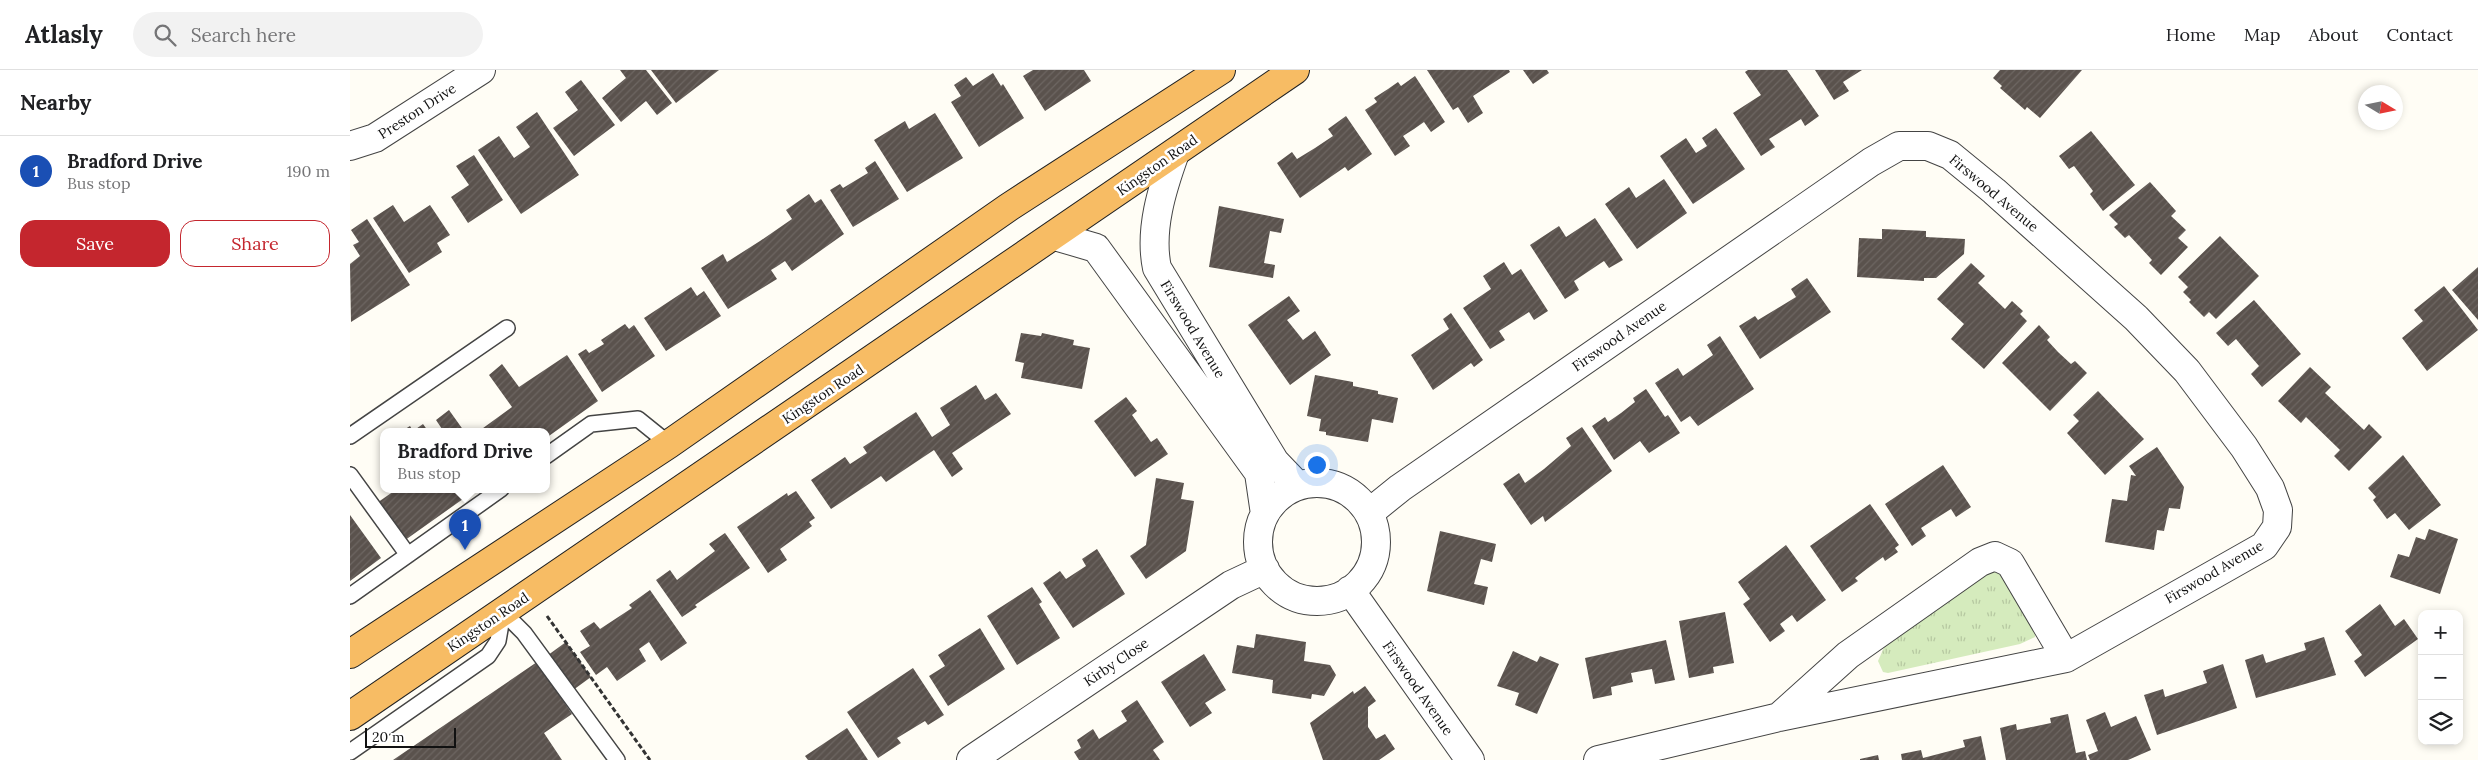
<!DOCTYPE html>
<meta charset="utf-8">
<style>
body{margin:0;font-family:Lora,serif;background:#f2f2f2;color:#202124}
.controls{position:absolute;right:15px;bottom:15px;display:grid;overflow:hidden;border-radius:10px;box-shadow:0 2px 8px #0003}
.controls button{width:45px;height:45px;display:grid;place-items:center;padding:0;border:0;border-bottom:1px solid #e0e0e0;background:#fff;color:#202124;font:25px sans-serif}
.compass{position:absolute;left:2008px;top:15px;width:45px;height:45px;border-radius:50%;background:#fff;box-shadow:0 2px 8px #0003;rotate:100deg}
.scale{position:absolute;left:15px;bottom:12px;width:91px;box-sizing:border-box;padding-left:5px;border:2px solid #111;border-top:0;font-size:14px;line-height:18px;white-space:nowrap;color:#111;-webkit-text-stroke:4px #fff;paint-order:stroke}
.you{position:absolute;left:966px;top:394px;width:18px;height:18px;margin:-12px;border:4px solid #fff;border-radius:50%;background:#1a73e8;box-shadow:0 0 0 8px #1a73e833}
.badge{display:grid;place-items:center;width:32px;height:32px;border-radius:50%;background:#c4262e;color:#fff;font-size:16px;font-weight:700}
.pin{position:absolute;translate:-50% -41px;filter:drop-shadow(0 1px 2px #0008)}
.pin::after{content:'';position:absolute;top:26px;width:18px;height:15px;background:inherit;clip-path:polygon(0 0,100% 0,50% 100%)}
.popup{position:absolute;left:30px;top:358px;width:170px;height:65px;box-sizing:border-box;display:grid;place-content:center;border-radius:10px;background:#fff;filter:drop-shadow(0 1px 4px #0005);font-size:16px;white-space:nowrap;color:#757577}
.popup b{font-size:19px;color:#202124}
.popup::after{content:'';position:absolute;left:50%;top:100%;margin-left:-10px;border:10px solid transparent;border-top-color:#fff}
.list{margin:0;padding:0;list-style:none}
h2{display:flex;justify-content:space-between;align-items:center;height:65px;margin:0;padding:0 20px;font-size:21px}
h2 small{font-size:16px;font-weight:400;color:#757577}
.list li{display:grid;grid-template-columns:32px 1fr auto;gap:15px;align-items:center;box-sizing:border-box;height:70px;padding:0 20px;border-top:1px solid #e0e0e0}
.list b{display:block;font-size:19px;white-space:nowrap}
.list p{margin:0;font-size:16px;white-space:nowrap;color:#757577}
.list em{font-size:16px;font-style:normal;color:#757577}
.actions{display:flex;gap:10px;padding:15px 20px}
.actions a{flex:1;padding:11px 0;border:1px solid #c4262e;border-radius:15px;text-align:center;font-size:18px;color:#c4262e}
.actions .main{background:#c4262e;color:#fff}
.icon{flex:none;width:28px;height:28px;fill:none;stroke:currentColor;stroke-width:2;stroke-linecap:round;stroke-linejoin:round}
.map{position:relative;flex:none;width:2128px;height:690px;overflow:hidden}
header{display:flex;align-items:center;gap:30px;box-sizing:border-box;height:70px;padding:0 25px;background:#fff;border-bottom:1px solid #e0e0e0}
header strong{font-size:24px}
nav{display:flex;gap:28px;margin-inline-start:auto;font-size:18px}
.search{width:350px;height:45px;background:#f2f2f2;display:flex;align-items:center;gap:12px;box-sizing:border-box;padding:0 18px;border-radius:28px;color:#757577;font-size:19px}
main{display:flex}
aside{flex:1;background:#fff}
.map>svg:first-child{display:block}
</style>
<header>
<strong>Atlasly</strong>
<div class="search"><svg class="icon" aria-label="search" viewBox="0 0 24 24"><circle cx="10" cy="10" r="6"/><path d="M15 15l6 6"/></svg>Search here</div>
<nav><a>Home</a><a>Map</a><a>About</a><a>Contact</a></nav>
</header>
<main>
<aside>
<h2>Nearby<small></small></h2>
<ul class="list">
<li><span class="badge" style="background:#1a4fb4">1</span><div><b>Bradford Drive</b><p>Bus stop</p></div><em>190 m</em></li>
</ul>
<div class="actions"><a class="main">Save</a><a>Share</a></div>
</aside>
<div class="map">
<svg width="2128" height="690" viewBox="0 0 2128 690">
<defs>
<pattern id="grass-tufts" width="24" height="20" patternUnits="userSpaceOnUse" patternTransform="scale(1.25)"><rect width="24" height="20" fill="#d5ebbd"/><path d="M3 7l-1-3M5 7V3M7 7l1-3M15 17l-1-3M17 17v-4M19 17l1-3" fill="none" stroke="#b6c8a1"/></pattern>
<pattern id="building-hatch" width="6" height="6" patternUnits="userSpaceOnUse" patternTransform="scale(1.25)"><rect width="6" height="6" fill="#5a524d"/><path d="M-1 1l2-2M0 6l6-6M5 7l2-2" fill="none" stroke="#6d6662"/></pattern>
</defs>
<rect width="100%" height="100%" fill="#fffdf5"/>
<path fill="url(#grass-tufts)" d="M1646 499 1654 502 1687 555 1685 567 1670 574 1538 603 1533 602 1528 591 1536 573 1639 501Z"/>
<path fill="url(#building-hatch)" d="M270 0H296L322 33 307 45 296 31 271 52 252 28 276 8Z
M301 0H369L326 33Z
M683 0H734L741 11 695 41 673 6Z
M1077 0H1159L1160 2 1123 26 1133 43 1118 53 1108 37 1103 40Z
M1173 0H1197L1199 3 1183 14Z
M1398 0H1437L1469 46 1455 56 1451 49 1419 69 1425 77 1411 86 1383 43 1411 25 1395 2Z
M1465 0H1512L1493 12 1499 21 1484 30Z
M1650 0H1732L1690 48 1677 37 1675 40 1650 18 1652 16 1643 8Z
M643 3 651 16 653 14 674 48 629 77 601 32 611 26 604 15 616 7 623 16Z
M1065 6 1095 52 1081 62 1074 52 1064 59 1053 66 1060 76 1045 86 1015 40 1027 32 1024 28 1038 19 1048 12 1051 16Z
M231 10 265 55 224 86 203 58 228 40 215 22Z
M187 42 229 105 171 144 128 80 149 66 164 88 180 77 166 57Z
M585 43 613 88 557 122 524 70 555 51 559 59Z
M996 46 1022 84 998 101 995 97 950 128 927 93 942 82 947 89 965 78 983 66 978 59Z
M1366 58 1395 99 1343 134 1310 86 1336 68 1346 83 1357 76 1352 68Z
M1741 61 1785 115 1753 141 1740 124 1743 121 1724 96 1719 99 1709 86Z
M124 85 153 130 118 153 101 127 119 115 106 96Z
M525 91 549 129 503 157 480 120 490 114 493 118 518 103 515 98Z
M1314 109 1337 143 1287 179 1255 134 1279 117 1286 128Z
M1800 112 1826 141 1821 146 1836 160 1828 168 1838 177 1811 205 1799 193 1802 190 1779 165 1775 168 1764 157 1768 154 1759 145Z
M459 124 465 133 471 129 494 164 442 201 435 191 426 197 421 200 427 209 378 239 351 198 373 184 377 192 410 171 442 149 436 140Z
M43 135 54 152 80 135 100 165 87 173 92 182 59 203 23 148Z
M869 136 934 149 931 163 920 161 914 193 925 195 923 208 859 197Z
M1245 148 1273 190 1259 198 1254 191 1224 211 1229 220 1215 229 1180 175 1209 156 1216 167Z
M17 149 60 215 1 252 0 194 10 186 3 175 9 172 1 160Z
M1532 159 1576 161V167L1615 169 1614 184 1586 208H1574V211L1507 207 1509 168 1532 169Z
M1870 166 1909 206 1866 249 1859 242 1854 247 1839 232 1841 230 1833 222 1838 217 1828 207Z
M1154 192 1162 205 1171 199 1198 241 1184 250 1179 242 1149 261 1155 270 1140 279 1113 238 1141 219 1133 206Z
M1621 193 1635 206 1628 213 1655 239 1662 231 1673 241 1670 244 1677 251 1634 299 1601 269 1614 254 1587 229Z
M2128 197V250L2102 220Z
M1457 208 1481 242 1410 289 1389 256 1405 246 1408 250 1446 227 1441 219Z
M2094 216 2128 260 2077 301 2052 268 2073 251 2064 240Z
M341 217 347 226 354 221 371 246 316 281 294 248Z
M939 226 950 241 937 250 953 270 965 261 981 285 940 315 898 255Z
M1904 230 1951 284 1912 317 1901 304 1909 296 1896 281 1886 269 1878 276 1866 263Z
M1101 243 1133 290 1124 297 1121 293 1083 320 1061 285 1099 259 1093 249Z
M275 254 279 259 284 255 305 286 252 322 228 284 236 279 239 283 254 274 251 270Z
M1689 255 1700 267 1697 270 1708 282 1721 294 1725 291 1737 303 1700 341 1652 293Z
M671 263 691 266 692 263 724 270 723 275 740 278 732 319 671 308 674 293 665 291Z
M1370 266 1404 319 1348 356 1340 346 1331 352 1305 313 1328 298 1333 306 1363 285 1357 275Z
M217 285 248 331 196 368V361H129L162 337 139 305 152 294 169 317Z
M1960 297 1981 317 1975 323 2014 360 2019 354 2032 367 1999 401 1984 386 1990 380 1956 347 1951 353 1928 331Z
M965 305 1003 312V316L1028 321V324L1048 328 1043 353 1022 349 1018 372 976 365V362L969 361 971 349 957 346Z
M626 315 635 330 646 323 661 344 602 383 613 399 602 407 584 380 536 412 531 406 481 439 461 410 495 387 500 394 517 383 513 377 566 342 582 367 600 355 590 338Z
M1296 319 1315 347 1318 345 1330 363 1299 383 1290 371 1264 390 1242 356 1255 347 1258 352 1271 343 1285 332 1283 328Z
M1748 321 1794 369 1755 405 1717 363 1729 351 1723 345Z
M776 327 787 341 782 345 801 372 807 368 818 384 785 407 744 351Z
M99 340 114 361H90L92 359 86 350Z
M73 354 78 361H52L60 356 63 361Z
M1232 357 1262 401 1195 452 1193 446 1181 455 1153 414 1169 403 1175 413 1194 399 1221 376 1216 368Z
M1807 377 1834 417 1830 439 1819 438 1814 461 1807 460 1804 480 1755 472 1762 429 1777 431 1781 405 1786 406 1779 396Z
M2053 385 2091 435 2059 460 2045 443 2037 449 2023 430 2026 427 2018 418Z
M1593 395 1621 437 1606 447 1601 439 1585 449 1571 458 1576 466 1562 476 1535 434Z
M806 408 834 413 831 429 844 431 836 481 796 509 780 486 796 475Z
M47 419H127L51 473 24 435Z
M446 421 465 448 459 452 462 456 430 479 437 490 418 503 387 457 437 423 438 426Z
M1520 434 1549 475 1545 478 1548 482 1535 491 1533 487 1518 498 1505 508 1508 511 1492 522 1460 476Z
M0 445 31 488 0 511Z
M2079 459 2108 469 2090 524 2040 507 2048 484 2059 487 2066 467 2075 470Z
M1090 461 1146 474 1142 492 1131 489 1124 514 1138 517 1134 535 1077 521Z
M375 463 400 498 345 535 347 537 332 547 306 510 320 500 327 510 365 481 359 474Z
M1436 475 1476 530 1447 552 1442 545 1430 554 1435 561 1420 572 1393 534 1400 529 1388 512Z
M747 479 775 524 723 558 693 513 710 501 716 509 736 496 732 489Z
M682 517 692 532 689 534 710 568 667 595 637 546Z
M300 520 337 573 311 591 299 572 289 579 296 591 267 611 257 597 246 605 230 582 240 576 230 561 244 552 250 559 282 538 279 535Z
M2030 534 2045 556 2054 549 2068 569 2015 607 2004 591 2012 585 1995 561Z
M1375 542 1384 593 1363 597 1364 603 1339 608 1329 551Z
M630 558 655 599 598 636 579 606 595 596 588 585Z
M906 564 956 572 954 591 980 595 986 605 974 626 962 624 961 629 922 623 923 610 882 603 887 575 904 578Z
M1974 567 1986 605 1906 628 1895 590 1913 584 1916 593 1956 580 1954 573Z
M1316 570 1325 610 1305 614 1302 599 1281 603 1283 612 1261 617 1262 625 1243 629 1235 588Z
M216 572 241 607 219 623 194 588Z
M1163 581 1187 592 1190 586 1209 594 1187 644 1165 635 1169 623 1147 616Z
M854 584 876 620 855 633 862 643 840 657 811 612Z
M187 592 222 644 194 663 212 690H43Z
M1873 594 1887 638 1807 665 1794 625 1813 619 1815 627 1857 613 1853 601Z
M563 598 594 645 578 655 575 651 547 668 551 673 528 688 497 642Z
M1015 616 1026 631 1018 637V657L1026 669 1035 664 1045 679 1029 690H973L960 653 1003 621 1004 624Z
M787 630 814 672 803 680 810 690H729L724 682 731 678 727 670 743 659 749 669 777 651 771 641Z
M1755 642 1761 657 1786 646 1801 680 1778 690H1740L1738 685 1748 681 1736 650Z
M1718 644 1726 683 1735 681 1737 690H1656L1650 658 1666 654 1667 660 1701 653 1700 648Z
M497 658 518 690H458L455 686Z
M1631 666 1636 690H1552L1551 684 1571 680 1573 688 1615 677 1613 670Z
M1528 685 1529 690H1510V689Z"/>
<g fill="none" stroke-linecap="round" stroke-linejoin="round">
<g stroke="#444" stroke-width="18">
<path id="service" d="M0 366 157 258
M196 386 241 354 288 349 319 374
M0 405 58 485
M0 526 151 419
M153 542 174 563 267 690
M0 682 138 586 148 571 153 542"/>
</g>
<g stroke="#444" stroke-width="30">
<path id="minor" d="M0 76 25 68 131 0
M825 83C812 119 799 160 807 198L925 392 948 416
M705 166 746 178 909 403 915 444
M908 472a59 59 0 1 1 118 0a59 59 0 1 1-118 0Z
M1019 443 1050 418 1521 92 1549 76H1578L1600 85 1644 121 1786 248 1837 301 1894 377 1920 418 1928 440 1927 457 1914 476 1716 588 1429 647 1248 690
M1000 520 1120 690
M1429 647 1498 585 1630 492 1645 486 1660 493 1716 588
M621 690 881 515 915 499"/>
</g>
<g stroke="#222" stroke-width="30">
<path id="trunk" d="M0 584 319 374 659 137 871 0
M0 646 945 0"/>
</g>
<path stroke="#333" stroke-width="3" stroke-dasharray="5 2.5" stroke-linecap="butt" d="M197 546 300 690"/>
<use href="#service" stroke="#fff" stroke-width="15"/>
<use href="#minor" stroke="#fff" stroke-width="28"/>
<use href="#trunk" stroke="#f7bc64" stroke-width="28"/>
</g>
<g text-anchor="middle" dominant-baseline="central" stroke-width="5" stroke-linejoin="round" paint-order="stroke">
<g font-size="14" fill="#111" stroke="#fff">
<text transform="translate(67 41) rotate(-33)">Preston Drive</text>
<text transform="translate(807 95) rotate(-35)">Kingston Road</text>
<text transform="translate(1644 123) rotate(40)">Firswood Avenue</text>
<text transform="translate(843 259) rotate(59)">Firswood Avenue</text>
<text transform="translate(1269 266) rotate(-35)">Firswood Avenue</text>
<text transform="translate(473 324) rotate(-34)">Kingston Road</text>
<text transform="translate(1864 502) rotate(-30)">Firswood Avenue</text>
<text transform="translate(138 552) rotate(-34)">Kingston Road</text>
<text transform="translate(766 592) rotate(-34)">Kirby Close</text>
<text transform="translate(1068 618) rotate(55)">Firswood Avenue</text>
</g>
</g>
</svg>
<div class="controls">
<button>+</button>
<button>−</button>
<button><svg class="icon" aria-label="layers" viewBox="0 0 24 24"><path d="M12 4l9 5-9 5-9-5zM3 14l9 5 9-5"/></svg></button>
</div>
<svg class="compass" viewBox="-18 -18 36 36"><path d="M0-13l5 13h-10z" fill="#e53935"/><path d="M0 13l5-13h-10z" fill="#757577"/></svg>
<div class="scale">20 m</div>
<div class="you"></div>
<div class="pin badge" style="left:115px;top:480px;background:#1a4fb4">1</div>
<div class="popup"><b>Bradford Drive</b>Bus stop</div>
</div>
</main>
